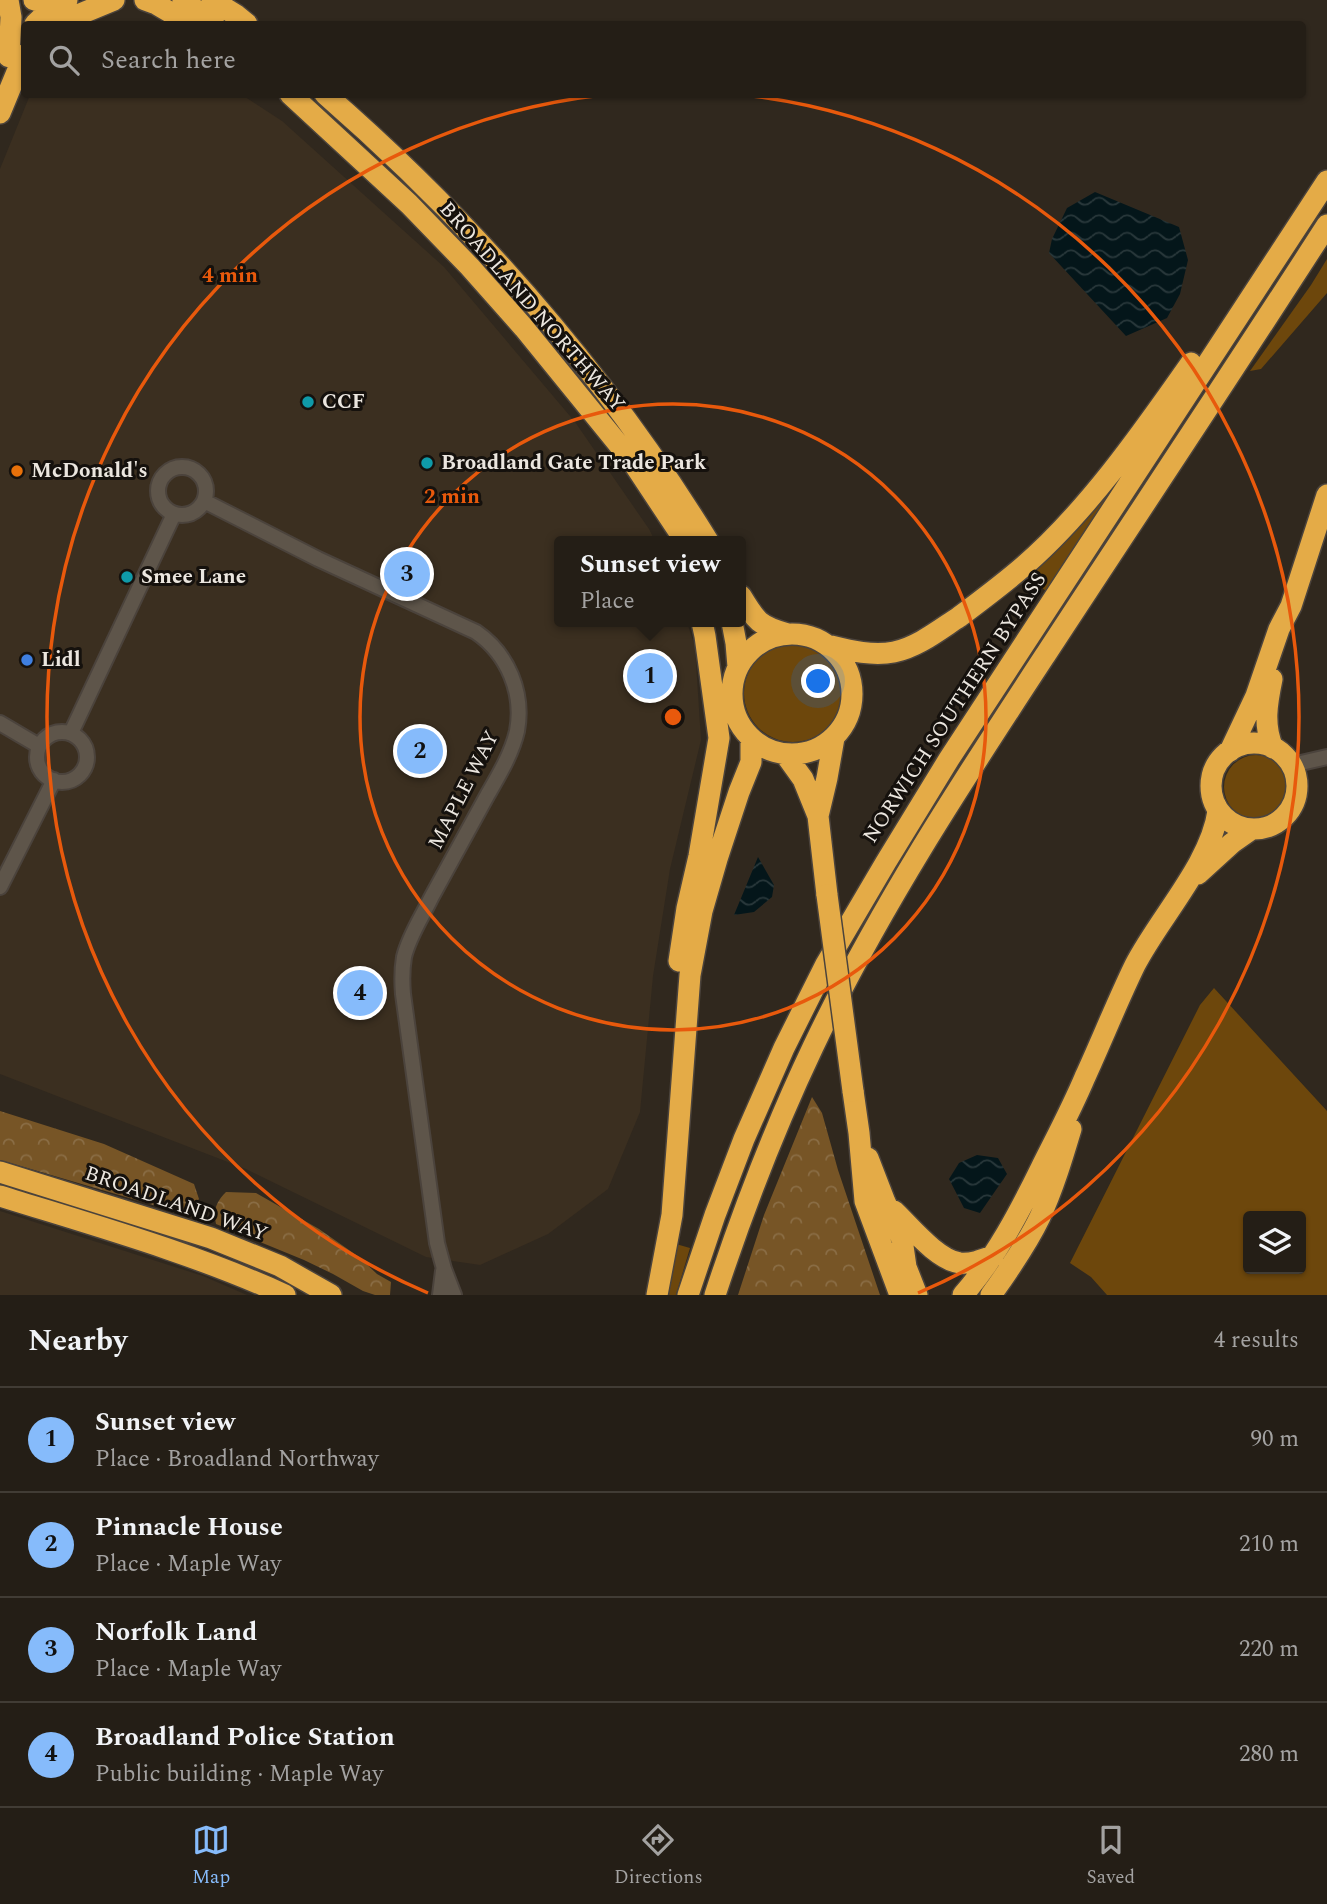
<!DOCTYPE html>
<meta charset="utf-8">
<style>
body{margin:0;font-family:Spectral,serif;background:#2c271f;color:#f1f3f6}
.controls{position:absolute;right:21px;bottom:21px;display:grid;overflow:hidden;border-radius:7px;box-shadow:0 2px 5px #0004}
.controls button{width:63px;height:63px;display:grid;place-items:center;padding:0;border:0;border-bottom:2px solid #413c35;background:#241e16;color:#f1f3f6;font:35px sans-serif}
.you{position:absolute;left:819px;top:682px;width:24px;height:24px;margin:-18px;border:5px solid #fff;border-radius:50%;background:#1a73e8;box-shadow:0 0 0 10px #1a73e833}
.badge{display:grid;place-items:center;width:46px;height:46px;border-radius:50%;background:#86bbfb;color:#111;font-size:23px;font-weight:700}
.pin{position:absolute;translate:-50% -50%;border:4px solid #fff;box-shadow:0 2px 7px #0006}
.popup{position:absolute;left:554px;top:536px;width:192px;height:91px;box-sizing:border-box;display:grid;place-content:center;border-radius:7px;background:#241e16;filter:drop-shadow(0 2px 5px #0005);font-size:23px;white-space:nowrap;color:#a3a2a1}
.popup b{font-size:26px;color:#f1f3f6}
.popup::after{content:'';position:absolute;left:50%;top:100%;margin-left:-14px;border:14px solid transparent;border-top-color:#241e16}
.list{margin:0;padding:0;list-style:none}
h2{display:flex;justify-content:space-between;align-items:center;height:91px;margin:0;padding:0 28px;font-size:30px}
h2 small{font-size:23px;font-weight:400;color:#a3a2a1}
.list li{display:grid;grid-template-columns:46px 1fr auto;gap:21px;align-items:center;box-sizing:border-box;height:105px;padding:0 28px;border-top:2px solid #413c35}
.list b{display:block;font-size:26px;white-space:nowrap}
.list p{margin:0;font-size:23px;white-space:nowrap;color:#a3a2a1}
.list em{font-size:23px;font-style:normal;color:#a3a2a1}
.icon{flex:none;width:38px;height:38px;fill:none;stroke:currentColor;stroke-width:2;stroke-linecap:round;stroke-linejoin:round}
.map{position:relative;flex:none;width:1327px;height:1295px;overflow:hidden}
.search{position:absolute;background:#241e16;box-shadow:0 2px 5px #0004;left:21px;right:21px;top:21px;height:77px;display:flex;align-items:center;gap:18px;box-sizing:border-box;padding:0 24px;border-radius:7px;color:#a3a2a1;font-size:26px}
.sheet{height:511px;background:#241e16}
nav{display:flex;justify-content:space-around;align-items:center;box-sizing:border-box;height:98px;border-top:2px solid #413c35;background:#241e16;font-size:19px;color:#a3a2a1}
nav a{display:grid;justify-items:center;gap:4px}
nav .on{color:#86bbfb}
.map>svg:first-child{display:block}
</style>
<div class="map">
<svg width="1327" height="1295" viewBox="0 0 1327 1295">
<defs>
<pattern id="forest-crowns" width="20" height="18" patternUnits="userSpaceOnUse" patternTransform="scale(1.75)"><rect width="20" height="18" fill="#775526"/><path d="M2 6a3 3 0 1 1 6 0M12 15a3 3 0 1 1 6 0" fill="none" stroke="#8a6d45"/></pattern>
<pattern id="water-waves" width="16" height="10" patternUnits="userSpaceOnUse" patternTransform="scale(1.75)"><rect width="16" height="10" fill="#04161a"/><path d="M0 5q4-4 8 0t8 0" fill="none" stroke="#29383b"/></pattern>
</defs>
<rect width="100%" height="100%" fill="#30281e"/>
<path fill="#3b2f20" d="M30 95H242L282 121 444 267 575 422 649 529 655 541H559V622H687L695 647 701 740 670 869 653 976 640 1112 608 1189 548 1234 480 1265 426 1257 246 1169 0 1074V169Z
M0 1211 203 1276 247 1295H0Z"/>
<path fill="#6d470c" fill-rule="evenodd" d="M1327 259V293L1261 369 1250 371 1311 285Z
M1153 431 1048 593 1028 575Z
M744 693a49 49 0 1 1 98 0a49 49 0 1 1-98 0Z
M1224 787a32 32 0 1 1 64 0a32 32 0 1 1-64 0Z
M1214 988 1327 1111V1295H1107L1091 1277 1070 1263 1200 1005ZM1248 1216H1301V1269H1248Z
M676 1244 690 1248 676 1295H665Z"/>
<path fill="url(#forest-crowns)" d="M812 1097 822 1113 838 1170 880 1295H738L764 1215Z
M0 1111 104 1144 194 1184 199 1199 188 1213 177 1212 0 1160Z
M226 1192 256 1193 319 1229 359 1257 377 1274 391 1282 390 1295H375L363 1291 333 1274 304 1260 216 1224C213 1210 216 1202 226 1192Z"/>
<path fill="url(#water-waves)" d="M1095 192 1179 227 1188 260 1180 294 1167 318 1126 336 1049 253 1052 239 1067 208Z
M758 857 774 885 772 897 754 912 734 915Z
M977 1155 998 1158 1007 1174 980 1213 964 1208 949 1179 959 1163Z"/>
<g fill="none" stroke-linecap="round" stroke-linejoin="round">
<g stroke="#4b433c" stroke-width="18">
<path id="minor" d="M158 491a24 24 0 1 1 48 0a24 24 0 1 1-48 0Z
M204 501 318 559 476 632C508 654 524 693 517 731 512 753 499 775 488 794 469 829 450 863 431 898 422 917 409 936 404 957 402 969 402 982 403 994L437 1243 444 1269 454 1295
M0 723 39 746
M37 757a25 25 0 1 1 50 0a25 25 0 1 1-50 0Z
M71 733 174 514
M1294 767 1301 763 1327 757
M0 887 54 780
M440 1295 443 1271"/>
</g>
<g stroke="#4b433c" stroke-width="24">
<path id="highway" d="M8 0 11 17 9 57
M34 0 58 2 67 0
M145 0 156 4 190 24
M183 0 214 24
M212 0 236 15 247 24
M35 24 58 2
M56 24 114 0
M290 94 409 204 470 267 524 328 632 461 685 541
M325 94C473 223 605 374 708 541
M0 113 24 55
M741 596C756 621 759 626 788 634
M732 622 736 643 738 667
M732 694a60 60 0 1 1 120 0a60 60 0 1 1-120 0Z
M831 646C851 651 873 656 894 652 918 647 939 630 959 617 979 602 999 587 1018 571 1084 516 1142 433 1191 363
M1272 679C1267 703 1263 725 1273 748
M1211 786a43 43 0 1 1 86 0a43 43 0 1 1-86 0Z
M1230 751 1256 696 1279 629 1291 606 1327 495
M785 754 803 779 818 816 827 895
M818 816 827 778 834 738
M1198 874 1232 843 1252 829
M679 961 687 908 699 856 719 738 705 636 702 622
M853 1091 859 1133 865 1201 900 1295
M868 1158 885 1202 902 1239 906 1267 917 1295
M0 1172 211 1238 280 1266 331 1295
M0 1196C96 1226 193 1253 285 1295
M894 1211C910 1226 937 1260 960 1263 972 1264 982 1260 993 1256
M657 1295 672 1215 690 975 702 911 717 859 739 792 751 762V739
M688 1295 715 1215 744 1139 784 1048 826 964 886 862 949 759 1327 181
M715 1295C743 1210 775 1127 813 1047 879 908 964 779 1048 651 1141 509 1235 368 1327 225
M963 1295C996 1257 1019 1213 1041 1168 1056 1138 1072 1108 1085 1077 1102 1040 1117 1002 1135 965 1159 918 1211 863 1218 811
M991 1295C1009 1270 1027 1244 1040 1217 1053 1189 1062 1159 1071 1129"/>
</g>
<use href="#minor" stroke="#5e554a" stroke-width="14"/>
<use href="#highway" stroke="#e4ab47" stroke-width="21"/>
<g stroke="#4b433c" stroke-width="24" stroke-linecap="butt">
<path id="highway-bridge" d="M827 895 853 1091"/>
</g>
<use href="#highway-bridge" stroke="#e4ab47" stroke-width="21"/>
</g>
<g fill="none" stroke="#e8590c" stroke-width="3.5">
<circle cx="673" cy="717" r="313"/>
<path d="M428 1293A626 626 0 0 1 602 95M744 95A626 626 0 0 1 918 1293"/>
</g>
<g fill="#0f9aa8" stroke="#15110d" stroke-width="2.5">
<circle cx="308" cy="402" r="7"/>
<circle cx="427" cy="463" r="7"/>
<circle cx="127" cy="577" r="7"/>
</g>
<circle fill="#e8710a" stroke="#15110d" stroke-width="2.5" cx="17" cy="471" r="7"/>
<circle fill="#3f7fe0" stroke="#15110d" stroke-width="2.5" cx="27" cy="660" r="7"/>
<g text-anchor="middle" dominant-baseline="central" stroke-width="6" stroke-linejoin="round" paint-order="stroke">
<g font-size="21" fill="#ebe6df" stroke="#15110d">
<text transform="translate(532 307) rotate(49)">BROADLAND NORTHWAY</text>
<text transform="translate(955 708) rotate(-57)">NORWICH SOUTHERN BYPASS</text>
<text transform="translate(464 790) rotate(-63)">MAPLE WAY</text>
<text transform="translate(176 1204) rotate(19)">BROADLAND WAY</text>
</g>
<g font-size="21" font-weight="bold" fill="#ebe6df" stroke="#15110d" text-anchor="start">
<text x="322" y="402">CCF</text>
<text x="441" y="463">Broadland Gate Trade Park</text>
<text x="31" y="471">McDonald's</text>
<text x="141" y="577">Smee Lane</text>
<text x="41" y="660">Lidl</text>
</g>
</g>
<circle cx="673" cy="717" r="10" fill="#e8590c" stroke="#15110d" stroke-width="3.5"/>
<g font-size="21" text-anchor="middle" font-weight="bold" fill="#e8590c" stroke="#15110d" stroke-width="6" stroke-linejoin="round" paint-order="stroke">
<text x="230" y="282">4 min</text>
<text x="452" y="503">2 min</text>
</g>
</svg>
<div class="controls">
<button><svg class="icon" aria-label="layers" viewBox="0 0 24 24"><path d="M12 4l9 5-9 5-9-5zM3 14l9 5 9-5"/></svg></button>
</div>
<div class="you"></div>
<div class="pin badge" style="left:650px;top:676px">1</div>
<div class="popup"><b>Sunset view</b>Place</div>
<div class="pin badge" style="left:420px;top:751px">2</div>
<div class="pin badge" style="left:407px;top:574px">3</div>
<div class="pin badge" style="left:360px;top:993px">4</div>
<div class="search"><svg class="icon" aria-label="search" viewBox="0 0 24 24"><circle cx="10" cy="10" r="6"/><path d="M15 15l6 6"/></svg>Search here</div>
</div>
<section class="sheet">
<h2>Nearby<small>4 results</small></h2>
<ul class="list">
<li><span class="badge">1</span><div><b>Sunset view</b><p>Place · Broadland Northway</p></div><em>90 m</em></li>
<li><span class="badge">2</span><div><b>Pinnacle House</b><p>Place · Maple Way</p></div><em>210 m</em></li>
<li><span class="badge">3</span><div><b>Norfolk Land</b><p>Place · Maple Way</p></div><em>220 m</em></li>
<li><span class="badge">4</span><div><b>Broadland Police Station</b><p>Public building · Maple Way</p></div><em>280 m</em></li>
</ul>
</section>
<nav>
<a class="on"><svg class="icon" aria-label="map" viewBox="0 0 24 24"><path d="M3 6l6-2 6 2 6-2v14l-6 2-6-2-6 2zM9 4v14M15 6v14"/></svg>Map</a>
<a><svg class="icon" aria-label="directions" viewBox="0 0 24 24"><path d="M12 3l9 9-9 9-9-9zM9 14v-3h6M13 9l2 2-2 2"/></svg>Directions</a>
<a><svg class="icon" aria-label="saved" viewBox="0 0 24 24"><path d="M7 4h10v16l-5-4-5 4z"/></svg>Saved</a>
</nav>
